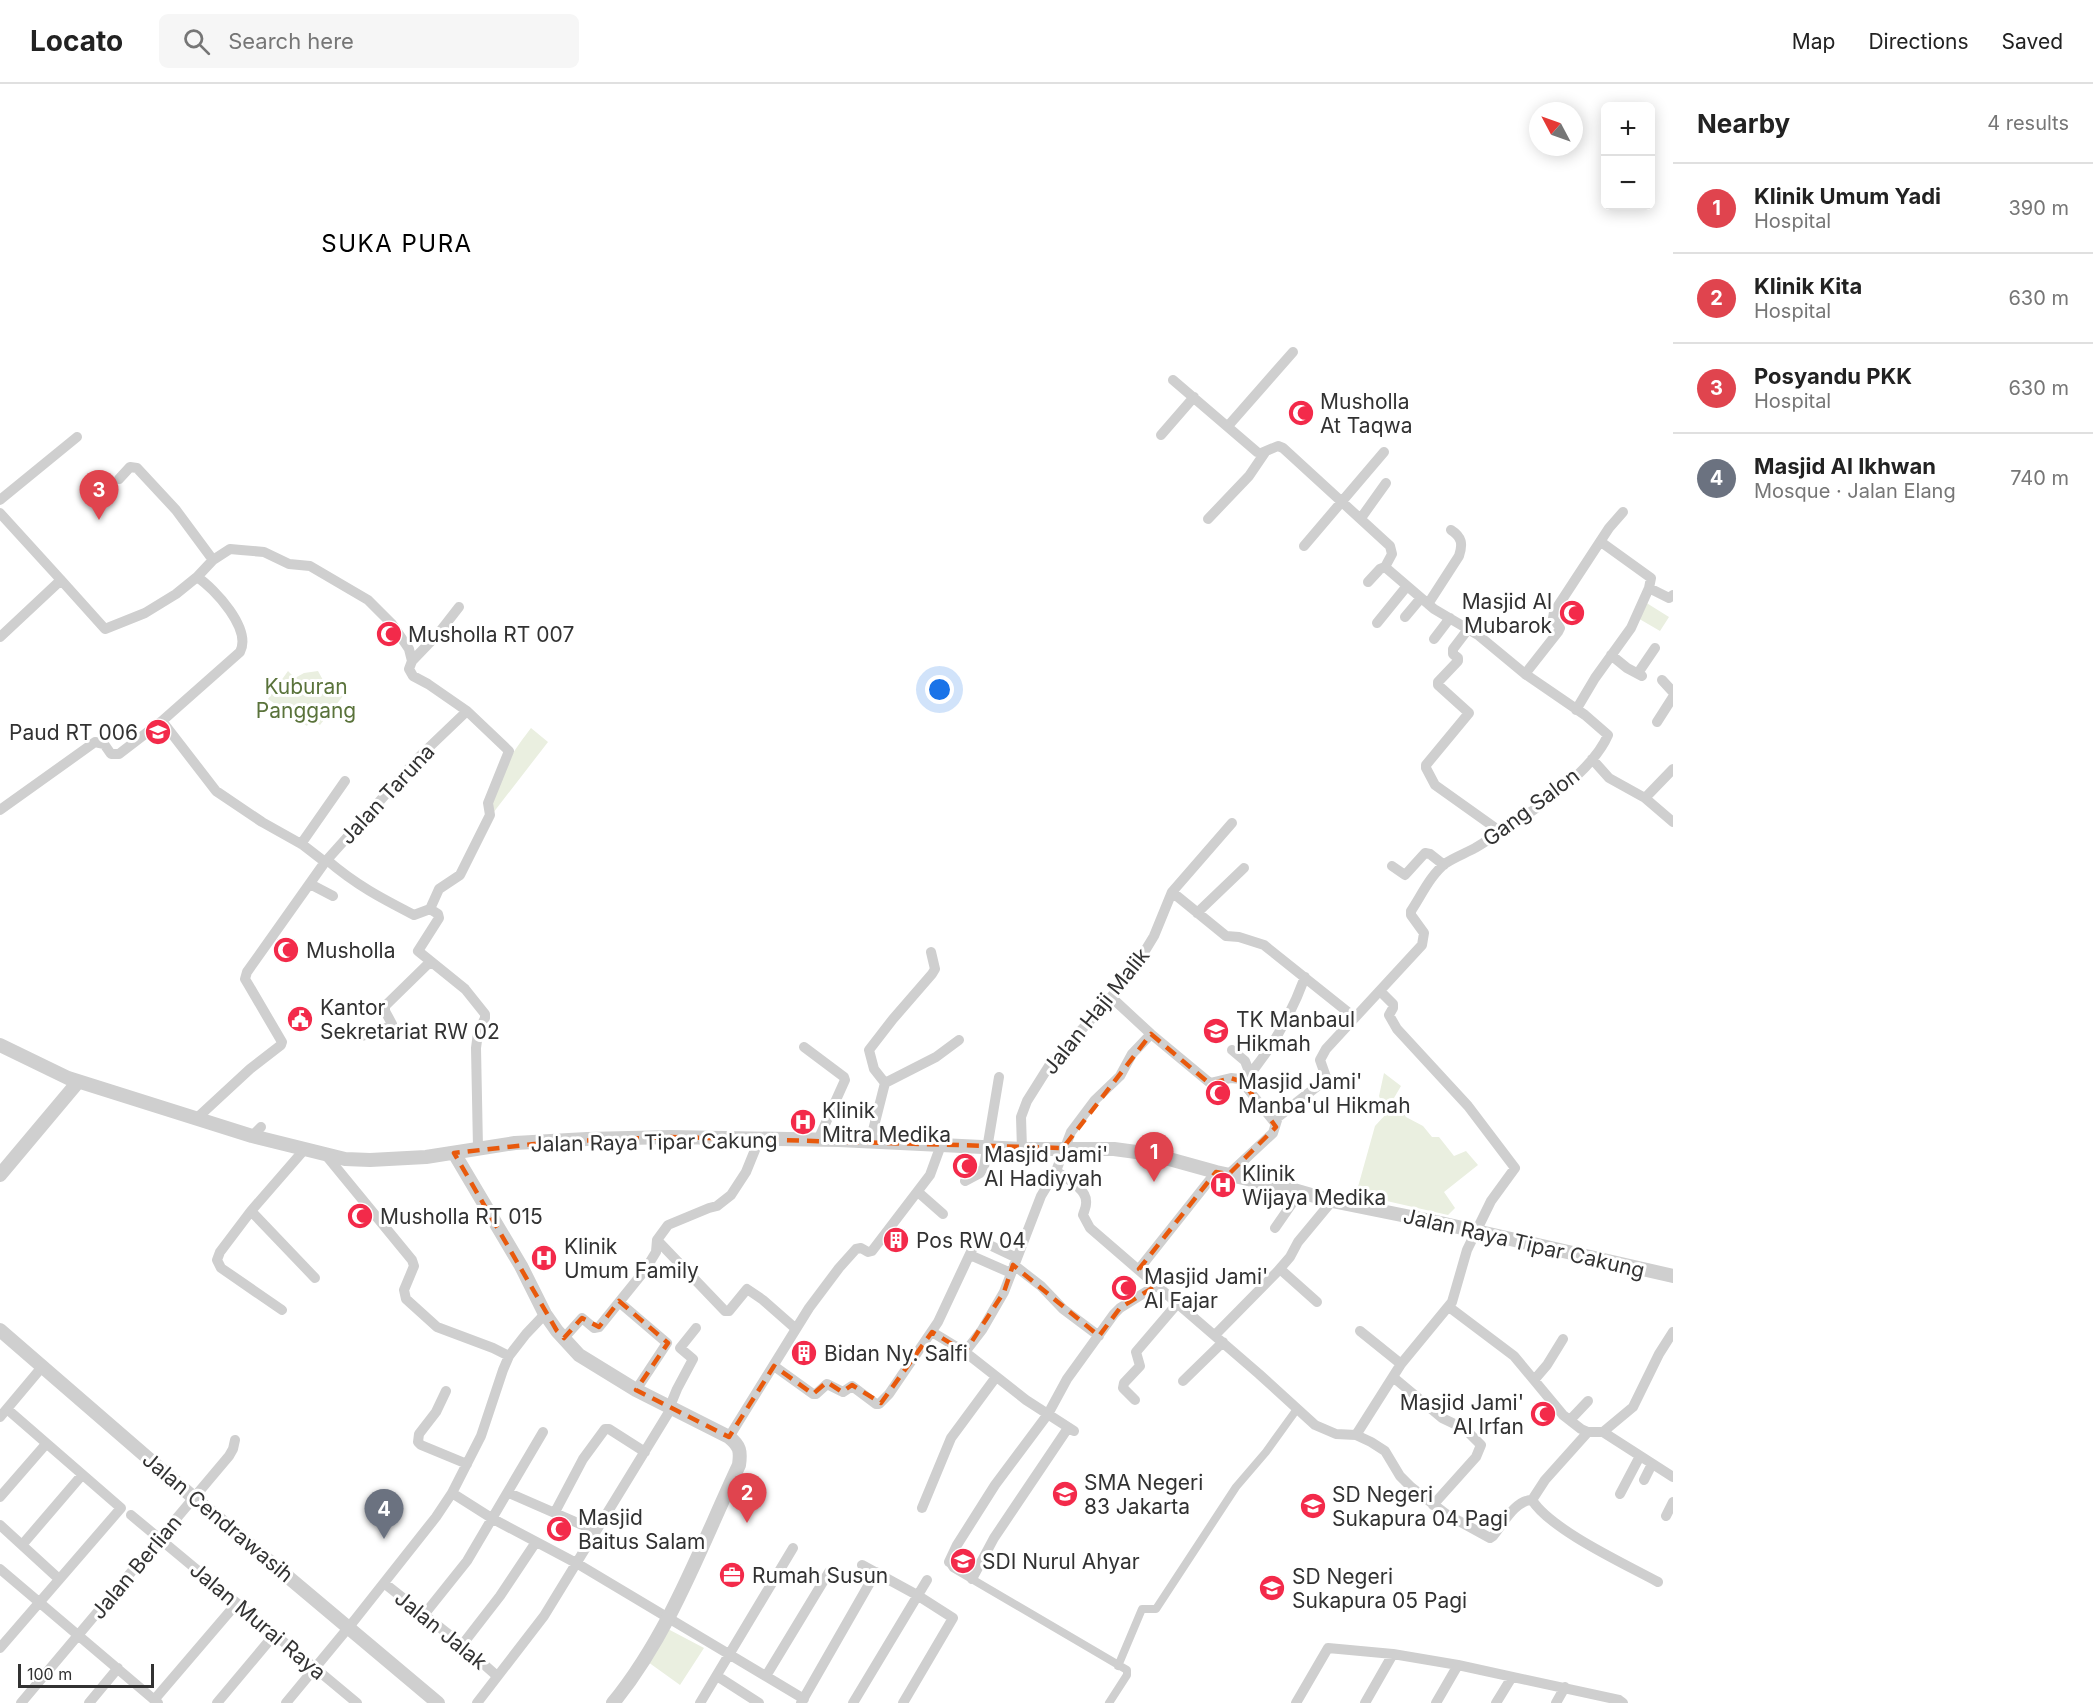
<!DOCTYPE html>
<meta charset="utf-8">
<style>
body{margin:0;font-family:Inter,sans-serif;background:#f6f6f6;color:#222}
.controls{position:absolute;right:18px;top:18px;display:grid;overflow:hidden;border-radius:9px;box-shadow:0 3px 15px #0003}
.controls button{width:54px;height:54px;display:grid;place-items:center;padding:0;border:0;border-bottom:2px solid #e0e0e0;background:#fff;color:#222;font:30px sans-serif}
.compass{position:absolute;left:1529px;top:18px;width:54px;height:54px;border-radius:50%;background:#fff;box-shadow:0 3px 15px #0003;rotate:311deg}
.scale{position:absolute;left:18px;bottom:15px;width:136px;box-sizing:border-box;padding-left:6px;border:3px solid #323232;border-top:0;font-size:16px;line-height:21px;white-space:nowrap;color:#323232;-webkit-text-stroke:4px #fff;paint-order:stroke}
.you{position:absolute;left:940px;top:606px;width:21px;height:21px;margin:-15px;border:4px solid #fff;border-radius:50%;background:#1a73e8;box-shadow:0 0 0 9px #1a73e833}
.badge{display:grid;place-items:center;width:39px;height:39px;border-radius:50%;background:#db2777;color:#fff;font-size:20px;font-weight:700}
.pin{position:absolute;translate:-50% -50px;filter:drop-shadow(0 2px 3px #0008)}
.pin::after{content:'';position:absolute;top:32px;width:21px;height:18px;background:inherit;clip-path:polygon(0 0,100% 0,50% 100%)}
.list{margin:0;padding:0;list-style:none}
h2{display:flex;justify-content:space-between;align-items:center;height:78px;margin:0;padding:0 24px;font-size:26px}
h2 small{font-size:20px;font-weight:400;color:#767676}
.list li{display:grid;grid-template-columns:39px 1fr auto;gap:18px;align-items:center;box-sizing:border-box;height:90px;padding:0 24px;border-top:2px solid #e0e0e0}
.list b{display:block;font-size:22px;white-space:nowrap}
.list p{margin:0;font-size:20px;white-space:nowrap;color:#767676}
.list em{font-size:20px;font-style:normal;color:#767676}
.icon{flex:none;width:33px;height:33px;fill:none;stroke:currentColor;stroke-width:2;stroke-linecap:round;stroke-linejoin:round}
.map{position:relative;flex:none;width:1673px;height:1619px;overflow:hidden}
header{display:flex;align-items:center;gap:36px;box-sizing:border-box;height:84px;padding:0 30px;background:#fff;border-bottom:2px solid #e0e0e0}
header strong{font-size:28px}
nav{display:flex;gap:33px;margin-inline-start:auto;font-size:21px}
.search{width:420px;height:54px;background:#f6f6f6;display:flex;align-items:center;gap:15px;box-sizing:border-box;padding:0 21px;border-radius:9px;color:#767676;font-size:22px}
main{display:flex}
aside{flex:1;background:#fff}
.map>svg:first-child{display:block}
</style>
<header>
<strong>Locato</strong>
<div class="search"><svg class="icon" aria-label="search" viewBox="0 0 24 24"><circle cx="10" cy="10" r="6"/><path d="M15 15l6 6"/></svg>Search here</div>
<nav><a>Map</a><a>Directions</a><a>Saved</a></nav>
</header>
<main>
<div class="map">
<svg width="1673" height="1619" viewBox="0 0 1673 1619">
<rect width="100%" height="100%" fill="#fff"/>
<path fill="#eaefe0" d="M1645 518 1669 533 1660 547 1636 533Z
M288 587 295 594 304 589 318 587 324 598 343 612 320 641 311 636 307 642 268 615Z
M531 644 548 658 493 729C488 702 515 665 531 644Z
M1384 989 1401 1002 1394 1014 1406 1033 1423 1042 1432 1053H1439L1454 1072 1466 1067 1478 1081 1444 1108 1455 1124 1448 1131 1356 1110 1375 1042 1386 1030 1379 1012Z
M668 1545 704 1564 680 1601 648 1578Z"/>
<g fill="none" stroke-linecap="round" stroke-linejoin="round">
<path stroke="#cfcfcf" stroke-width="8" d="M949 1478 953 1484 1127 1586V1591L1109 1619
M1118 1582 1142 1525H1156L1236 1403 1266 1368 1297 1325"/>
<path stroke="#cfcfcf" stroke-width="10" d="M1173 296 1257 368 1261 369 1278 362 1283 364 1390 462 1392 470 1385 483 1434 525 1478 551 1525 590 1585 631 1608 651C1589 695 1515 739 1475 764 1466 769 1455 773 1446 779 1431 790 1421 812 1411 827V831L1424 849 1422 861 1326 965 1320 976 1326 993 1324 997 1278 1033 1273 1049 1229 1090
M1228 342 1293 268
M1161 351 1194 313
M119 395 130 383 137 384 176 426 213 476
M0 416 77 353
M0 429 61 496
M1361 434 1386 399
M1208 435 1249 392 1266 367
M1601 458 1651 494 1649 504
M1304 462 1384 368
M1368 498 1380 485 1385 483
M1428 520 1459 472C1463 460 1462 453 1451 446
M1405 533 1421 514
M1377 539 1407 502
M1469 544 1453 565V570L1458 574V577L1438 598V601L1469 629 1426 681V684L1435 701 1501 748
M0 553 61 496 105 545 145 529 176 510 197 493 213 476 230 465 241 466 264 468 289 480 310 482 368 516 392 540 409 565 412 577 409 585 413 592 428 600 467 627 421 671 325 778 247 888 245 895 248 900 282 958 281 961 250 985 197 1034
M1434 555 1450 534
M1611 571 1627 584 1642 592
M412 577 438 550 459 523
M1638 589 1655 564
M1525 590 1558 548 1560 544 1553 534 1554 528 1609 444 1623 428
M1662 596 1673 608
M1576 626 1595 594 1631 544 1649 504 1669 514 1673 511
M467 627 509 667 488 719 490 731 460 791 439 805 430 825 438 830 439 834 418 867 465 905 485 930V934L478 949 476 964 478 1064
M162 637 216 707 262 738 303 761 325 778
M1657 638 1673 613
M1592 675 1609 694 1645 714 1673 738
M1645 714 1673 685
M0 726 95 658 104 660 111 670H119L162 637 240 568C252 545 215 505 197 493
M301 760 345 697
M327 776C356 801 381 814 414 831L430 825
M1392 782 1405 791 1425 769 1430 770 1444 781
M310 800 333 812
M1172 808 1226 852 1239 853 1264 861 1354 933
M1197 829 1244 784
M1111 913 1151 950 1210 999 1231 994 1240 995 1275 1039
M362 952 389 943 392 940 385 927V922L430 878
M804 963 844 993 845 996 818 1056
M1232 966 1245 977 1250 990
M1243 998C1270 968 1291 931 1305 893
M885 999 874 985 869 966 893 935 932 890 935 885 931 868
M885 999 936 973 959 956
M252 1052 261 1043
M870 1058 885 999
M1022 1065 1021 1033 1027 1017 1049 982 1111 913 1137 880 1154 852 1172 808 1232 739
M325 1070 412 1176 414 1182 404 1206 406 1215 437 1243 493 1264 509 1272
M1056 1087C1065 1094 1086 1104 1086 1117 1087 1122 1084 1127 1083 1131L1090 1144 1259 1290 1315 1341 1336 1350 1356 1351 1371 1358 1385 1367 1400 1392 1411 1403 1446 1430 1490 1454 1493 1452C1503 1440 1515 1416 1532 1416L1545 1396 1588 1348
M965 1097 980 1089 984 1083 999 993
M918 1108 943 1130
M251 1127 315 1194
M1275 1144 1300 1108
M657 1156 725 1227H729L747 1205 763 1216 796 1245
M970 1171 1011 1189
M1014 1181 1041 1202 1063 1225 1099 1252
M1139 1185 1216 1088
M1280 1185 1317 1218
M619 1218 667 1259 636 1306
M1449 1223 1514 1272 1563 1331 1581 1345 1588 1348H1603L1673 1393
M282 1226 221 1184 217 1176 220 1168 251 1127 304 1066
M1360 1247 1401 1280
M932 1248 965 1268
M1215 1251 1277 1188 1290 1173 1298 1158 1332 1117
M564 1254 582 1234 594 1244 599 1243 645 1186 656 1168 657 1156 668 1141 709 1124 717 1122 731 1111 746 1088 759 1056
M774 1282 813 1310H816L827 1300 843 1308 852 1302 876 1320H879L889 1310 938 1238 976 1157 979 1156 1017 1174
M1393 1293 1442 1334 1465 1345 1481 1361 1476 1373 1433 1421
M1535 1295 1547 1281 1563 1255
M1183 1297 1223 1258
M446 1307 436 1328 419 1350 418 1358 421 1361 467 1380
M1135 1316 1123 1304 1124 1299 1140 1282 1136 1268 1177 1220
M670 1322 677 1305 693 1275 680 1264 696 1244
M0 1333 42 1283
M1570 1336 1588 1317
M1074 1347 1026 1316 965 1268 982 1246 1004 1208 1041 1112 1056 1087 1071 1048 1095 1016 1120 992 1132 970 1151 950
M1603 1348 1633 1323 1659 1270 1673 1248
M1356 1351 1401 1280 1452 1218 1467 1166 1491 1117 1515 1084 1468 1022 1397 945 1389 931 1393 924V920L1380 907
M729 1353 809 1224 839 1184 856 1165 861 1164 868 1168 872 1167 930 1091 941 1061
M1644 1396 1652 1380
M452 1409 493 1435 578 1480 804 1615
M509 1409 596 1447
M1620 1410 1640 1372
M0 1413 46 1360
M1532 1416C1551 1446 1625 1480 1658 1498
M922 1424 951 1354 996 1293
M555 1428 583 1375 605 1345H609L645 1368
M131 1431 357 1619
M1666 1432 1673 1418
M0 1441 59 1495
M22 1461 82 1391
M949 1478 957 1461 995 1401 1048 1330 1067 1295 1114 1230 1120 1224 1157 1201
M862 1481 917 1511 953 1534 903 1619
M0 1485 158 1619
M972 1495 994 1454 1068 1344
M384 1499 462 1561 497 1592
M423 1532 467 1477 543 1348
M462 1561 500 1512 536 1458
M0 1564 121 1424 7 1325
M717 1592 759 1619
M766 1592 829 1488
M154 1616 237 1519
M21 1619 229 1372 233 1365 235 1356
M89 1619 118 1584
M217 1619 274 1551
M286 1619 353 1538 436 1433 452 1409 481 1352 503 1286 509 1272 526 1250 545 1230
M477 1619 544 1532 672 1323
M700 1619 793 1464
M801 1619 876 1488
M853 1619 927 1496
M1296 1619 1328 1564 1393 1570 1458 1581 1619 1616 1623 1619
M1365 1619 1393 1570
M1436 1619 1458 1581
M1496 1619 1512 1593
M1556 1619 1565 1603"/>
<path stroke="#cfcfcf" stroke-width="14" d="M0 961 68 994 252 1052 345 1075 370 1076 426 1073 515 1059 587 1055 671 1053 839 1056 1022 1065H1114L1151 1070 1216 1088 1280 1102 1332 1117 1436 1138 1673 1192
M454 1069 521 1182 545 1230 557 1247 579 1271 636 1306 729 1353C740 1362 741 1367 739 1381 701 1462 670 1549 613 1619
M0 1091 78 998
M0 1246 194 1414 438 1619"/>
</g>
<path fill="none" stroke="#e8590c" stroke-width="4.5" stroke-dasharray="12 8" stroke-linejoin="round" d="M1151 950 1210 1000 1231 994 1243 998 1276 1043 1229 1090 1216 1088 1139 1185 1157 1201 1120 1224 1099 1252 1013 1181 1004 1208 965 1268 932 1248 881 1319 852 1301 842 1308 827 1298 813 1310 774 1282 729 1353 636 1306 668 1259 619 1217 599 1243 582 1234 564 1254 557 1247 454 1069 552 1058 671 1053 1063 1064Z"/>
<defs>
<g id="mosque-disc" transform="scale(1.35)"><circle r="9.5" fill="#f32a4a" stroke="#fff"/><path d="M3.5-4.9A6 6 0 1 0 3.5 4.9A5 5 0 1 1 3.5-4.9Z" fill="#fff"/></g>
<g id="school-disc" transform="scale(1.35)"><circle r="9.5" fill="#f32a4a" stroke="#fff"/><path d="M0-5L7-2L0 1L-7-2ZM-4 1L0 2.5L4 1V4Q0 6-4 4Z" fill="#fff"/></g>
<g id="civic-disc" transform="scale(1.35)"><circle r="9.5" fill="#f32a4a" stroke="#fff"/><path d="M-.6-6.5H3V-4.5H.6V-3L4-1V1h2V6H-6V1h2V-1L-.6-3ZM-1.2 2.5V6h2.4V2.5Z" fill="#fff"/></g>
<g id="hospital-disc" transform="scale(1.35)"><circle r="9.5" fill="#f32a4a" stroke="#fff"/><path d="M-5-5h3v3.5h4V-5h3V5h-3V1.5h-4V5h-3Z" fill="#fff"/></g>
<g id="building-disc" transform="scale(1.35)"><circle r="9.5" fill="#f32a4a" stroke="#fff"/><path d="M-4-6H4V6H1V3H-1V6H-4ZM-2.5-4.3h1.7v1.8h-1.7ZM.8-4.3h1.7v1.8H.8ZM-2.5-1h1.7V.8h-1.7ZM.8-1h1.7V.8H.8Z" fill="#fff"/></g>
<g id="office-disc" transform="scale(1.35)"><circle r="9.5" fill="#f32a4a" stroke="#fff"/><path d="M-6-3h4V-5.5h4V-3h4V5H-6ZM-1-4.5V-3h2v-1.5ZM-6 0V1H6V0Z" fill="#fff"/></g>
</defs>
<g fill-rule="evenodd">
<use href="#mosque-disc" x="1301" y="329"/>
<use href="#mosque-disc" x="1572" y="529"/>
<use href="#mosque-disc" x="389" y="550"/>
<use href="#school-disc" x="158" y="648"/>
<use href="#mosque-disc" x="286" y="866"/>
<use href="#civic-disc" x="300" y="935"/>
<use href="#school-disc" x="1216" y="947"/>
<use href="#mosque-disc" x="1218" y="1009"/>
<use href="#hospital-disc" x="803" y="1038"/>
<use href="#mosque-disc" x="965" y="1082"/>
<use href="#hospital-disc" x="1223" y="1101"/>
<use href="#mosque-disc" x="360" y="1132"/>
<use href="#building-disc" x="896" y="1156"/>
<use href="#hospital-disc" x="544" y="1174"/>
<use href="#mosque-disc" x="1124" y="1204"/>
<use href="#building-disc" x="804" y="1269"/>
<use href="#mosque-disc" x="1543" y="1330"/>
<use href="#school-disc" x="1065" y="1410"/>
<use href="#school-disc" x="1313" y="1422"/>
<use href="#mosque-disc" x="559" y="1445"/>
<use href="#school-disc" x="963" y="1477"/>
<use href="#office-disc" x="732" y="1491"/>
<use href="#school-disc" x="1272" y="1504"/>
</g>
<g text-anchor="middle" dominant-baseline="central" stroke-width="6" stroke-linejoin="round" paint-order="stroke">
<g font-size="21" fill="#323232" stroke="#fff" text-anchor="start">
<text x="1320" y="317">Musholla<tspan x="1320" dy="24">At Taqwa</tspan></text>
<text x="1552" y="517" text-anchor="end">Masjid Al<tspan x="1552" dy="24">Mubarok</tspan></text>
<text x="408" y="550">Musholla RT 007</text>
<text x="138" y="648" text-anchor="end">Paud RT 006</text>
<text x="306" y="866">Musholla</text>
<text x="320" y="923">Kantor<tspan x="320" dy="24">Sekretariat RW 02</tspan></text>
<text x="1236" y="935">TK Manbaul<tspan x="1236" dy="24">Hikmah</tspan></text>
<text x="1238" y="997">Masjid Jami'<tspan x="1238" dy="24">Manba'ul Hikmah</tspan></text>
<text x="822" y="1026">Klinik<tspan x="822" dy="24">Mitra Medika</tspan></text>
<text x="984" y="1070">Masjid Jami'<tspan x="984" dy="24">Al Hadiyyah</tspan></text>
<text x="1242" y="1089">Klinik<tspan x="1242" dy="24">Wijaya Medika</tspan></text>
<text x="380" y="1132">Musholla RT 015</text>
<text x="916" y="1156">Pos RW 04</text>
<text x="564" y="1162">Klinik<tspan x="564" dy="24">Umum Family</tspan></text>
<text x="1144" y="1192">Masjid Jami'<tspan x="1144" dy="24">Al Fajar</tspan></text>
<text x="824" y="1269">Bidan Ny. Salfi</text>
<text x="1524" y="1318" text-anchor="end">Masjid Jami'<tspan x="1524" dy="24">Al Irfan</tspan></text>
<text x="1084" y="1398">SMA Negeri<tspan x="1084" dy="24">83 Jakarta</tspan></text>
<text x="1332" y="1410">SD Negeri<tspan x="1332" dy="24">Sukapura 04 Pagi</tspan></text>
<text x="578" y="1433">Masjid<tspan x="578" dy="24">Baitus Salam</tspan></text>
<text x="982" y="1477">SDI Nurul Ahyar</text>
<text x="752" y="1491">Rumah Susun</text>
<text x="1292" y="1492">SD Negeri<tspan x="1292" dy="24">Sukapura 05 Pagi</tspan></text>
</g>
<g font-size="21" fill="#5a733b" stroke="#fff">
<text x="306" y="602">Kuburan<tspan x="306" dy="24">Panggang</tspan></text>
</g>
<g font-size="21" fill="#323232" stroke="#fff">
<text transform="translate(387 710) rotate(-47)">Jalan Taruna</text>
<text transform="translate(1531 723) rotate(-37)">Gang Salon</text>
<text transform="translate(1096 927) rotate(-51)">Jalan Haji Malik</text>
<text transform="translate(654 1058) rotate(-1)">Jalan Raya Tipar Cakung</text>
<text transform="translate(1524 1159) rotate(13)">Jalan Raya Tipar Cakung</text>
<text transform="translate(218 1433) rotate(40)">Jalan Cendrawasih</text>
<text transform="translate(136 1483) rotate(-50)">Jalan Berlian</text>
<text transform="translate(258 1537) rotate(40)">Jalan Murai Raya</text>
<text transform="translate(441 1546) rotate(39)">Jalan Jalak</text>
</g>
<g font-size="24" letter-spacing="1.5" fill="#000" stroke="#fff">
<text x="397" y="159">SUKA PURA</text>
</g>
</g>
</svg>
<div class="controls">
<button>+</button>
<button>−</button>
</div>
<svg class="compass" viewBox="-18 -18 36 36"><path d="M0-13l5 13h-10z" fill="#e53935"/><path d="M0 13l5-13h-10z" fill="#767676"/></svg>
<div class="scale">100 m</div>
<div class="you"></div>
<div class="pin badge" style="left:1154px;top:1098px;background:#e0444e">1</div>
<div class="pin badge" style="left:747px;top:1439px;background:#e0444e">2</div>
<div class="pin badge" style="left:99px;top:436px;background:#e0444e">3</div>
<div class="pin badge" style="left:384px;top:1455px;background:#6b7280">4</div>
</div>
<aside>
<h2>Nearby<small>4 results</small></h2>
<ul class="list">
<li><span class="badge" style="background:#e0444e">1</span><div><b>Klinik Umum Yadi</b><p>Hospital</p></div><em>390 m</em></li>
<li><span class="badge" style="background:#e0444e">2</span><div><b>Klinik Kita</b><p>Hospital</p></div><em>630 m</em></li>
<li><span class="badge" style="background:#e0444e">3</span><div><b>Posyandu PKK</b><p>Hospital</p></div><em>630 m</em></li>
<li><span class="badge" style="background:#6b7280">4</span><div><b>Masjid Al Ikhwan</b><p>Mosque · Jalan Elang</p></div><em>740 m</em></li>
</ul>
</aside>
</main>
